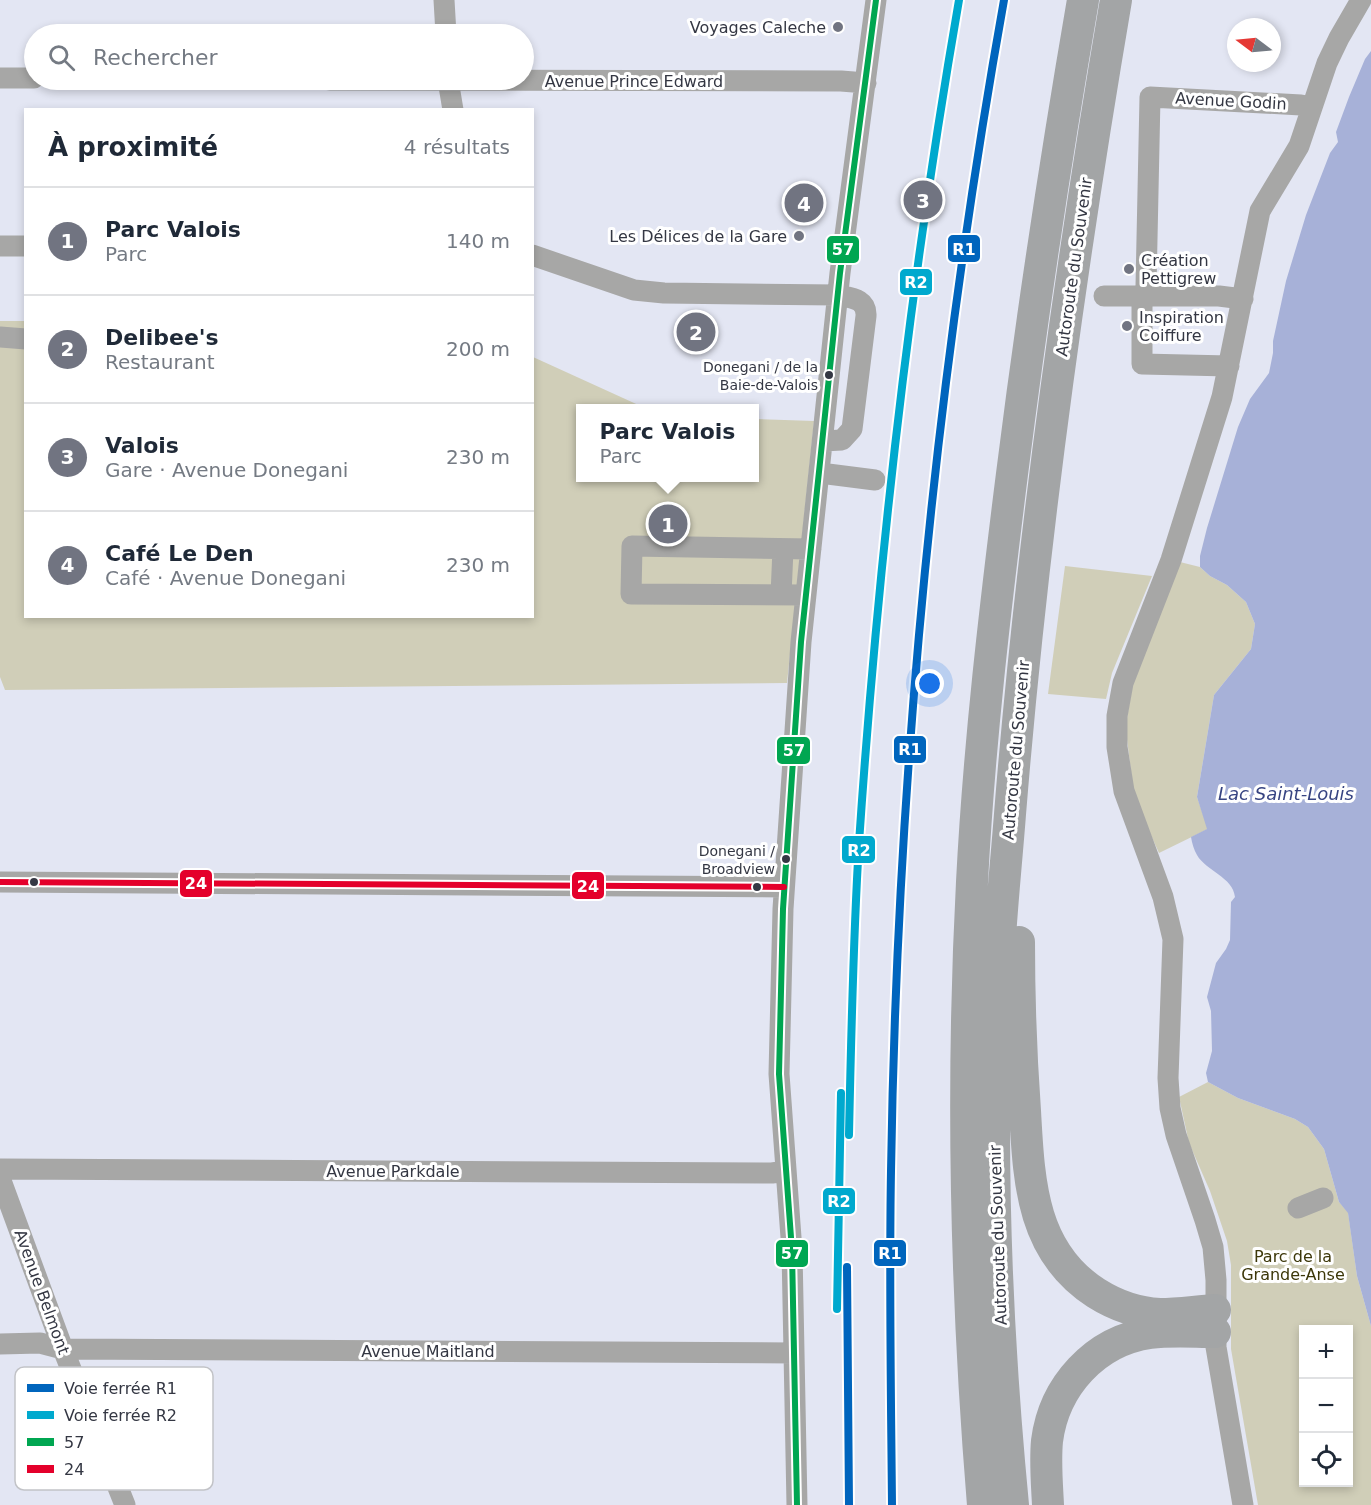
<!DOCTYPE html>
<html lang="fr">
<meta charset="utf-8">
<style>
body{margin:0;font-family:"DejaVu Sans",sans-serif;background:#f2f2f3;color:#1f2937}
.controls{position:absolute;right:18px;bottom:18px;display:grid;overflow:hidden;border-radius:0px;box-shadow:0 3px 9px #0003}
.controls button{width:54px;height:54px;display:grid;place-items:center;padding:0;border:0;border-bottom:2px solid #e0e1e3;background:#fff;color:#1f2937;font:30px sans-serif}
.compass{position:absolute;left:1227px;top:18px;width:54px;height:54px;border-radius:50%;background:#fff;box-shadow:0 3px 9px #0003;rotate:286deg}
.you{position:absolute;left:930px;top:684px;width:21px;height:21px;margin:-15px;border:4px solid #fff;border-radius:50%;background:#1a73e8;box-shadow:0 0 0 9px #1a73e833}
.badge{display:grid;place-items:center;width:39px;height:39px;border-radius:50%;background:#717481;color:#fff;font-size:20px;font-weight:700}
.pin{position:absolute;translate:-50% -50%;border:3px solid #fff;box-shadow:0 2px 6px #0006}
.popup{position:absolute;left:576px;top:404px;width:183px;height:78px;box-sizing:border-box;display:grid;place-content:center;border-radius:0px;background:#fff;filter:drop-shadow(0 2px 4px #0005);font-size:20px;white-space:nowrap;color:#747a83}
.popup b{font-size:22px;color:#1f2937}
.popup::after{content:'';position:absolute;left:50%;top:100%;margin-left:-12px;border:12px solid transparent;border-top-color:#fff}
.list{margin:0;padding:0;list-style:none}
h2{display:flex;justify-content:space-between;align-items:center;height:78px;margin:0;padding:0 24px;font-size:26px}
h2 small{font-size:20px;font-weight:400;color:#747a83}
.list li{display:grid;grid-template-columns:39px 1fr auto;gap:18px;align-items:center;box-sizing:border-box;height:108px;padding:0 24px;border-top:2px solid #e0e1e3}
.list b{display:block;font-size:22px;white-space:nowrap}
.list p{margin:0;font-size:20px;white-space:nowrap;color:#747a83}
.list em{font-size:20px;font-style:normal;color:#747a83}
.icon{flex:none;width:33px;height:33px;fill:none;stroke:currentColor;stroke-width:2;stroke-linecap:round;stroke-linejoin:round}
.map{position:relative;flex:none;width:1371px;height:1505px;overflow:hidden}
.search{position:absolute;background:#fff;box-shadow:0 3px 9px #0003;left:24px;top:24px;width:510px;height:66px;display:flex;align-items:center;gap:15px;box-sizing:border-box;padding:0 21px;border-radius:33px;color:#747a83;font-size:22px}
.panel{position:absolute;background:#fff;box-shadow:0 3px 9px #0003;left:24px;top:108px;width:510px;height:510px;border-radius:0px}
.map>svg:first-child{display:block}
</style>
<div class="map">
<svg width="1371" height="1505" viewBox="0 0 1371 1505">
<rect width="100%" height="100%" fill="#e3e6f3"/>
<path fill="#d0ceb8" fill-rule="evenodd" d="M0 321H25L26 616H532L533 357 645 408H581V478H755V419L814 421 787 683 5 690 0 677Z
M1180 562 1200 567 1210 576 1227 585 1246 602 1255 624 1251 649 1214 695 1197 797 1208 829 1159 853 1136 802 1133 788 1127 739V718L1132 687Z
M1065 566 1152 576 1112 673 1106 699 1048 694Z
M1208 1082 1238 1098 1295 1119 1308 1127 1324 1149 1339 1202 1348 1212 1357 1276 1371 1326V1505H1258L1231 1349V1265L1227 1241 1210 1191 1189 1143 1179 1097ZM1304 1330H1348V1482H1304Z"/>
<path fill="#a7b1d8" d="M1371 51V1326L1357 1276 1348 1213 1339 1202 1324 1149 1308 1127 1295 1119 1238 1098 1208 1082 1206 1073 1212 1051 1211 1011 1207 997 1216 963 1226 949 1230 940 1231 902 1235 897C1233 877 1206 871 1197 855 1194 850 1192 843 1191 837L1207 829 1197 797 1214 695 1251 649 1255 624 1246 602 1227 585 1210 576 1200 567V556L1207 528 1238 427 1250 399 1269 373 1273 353V341L1286 281 1306 215 1330 153 1338 142 1336 132 1349 97 1365 59Z"/>
<g fill="none" stroke-linecap="round" stroke-linejoin="round">
<path stroke="#a7a7a6" stroke-width="21" d="M444 0 446 34
M0 78H34
M330 80 841 81 866 83
M448 80 453 110
M0 246H26
M532 255 634 290 664 293 838 295C852 298 867 299 866 316L852 429 842 440 823 441
M1104 296H1219L1243 299
M0 337 26 339
M1229 366 1142 364V306L1146 286 1150 97 1301 105 1312 107
M820 473 875 480
M781 595 783 549
M806 595 631 594 632 546 811 549
M0 882 784 887
M0 1169 772 1173 786 1171
M0 1178 63 1349 125 1505
M1298 1208 1323 1198
M0 1344 40 1343 63 1349 794 1353
M797 1505 792 1251 779 1074 783 909 801 642 840 273 876 0
M1243 1505 1216 1347V1280L1213 1247 1205 1220 1176 1135 1170 1108 1168 1078 1173 939 1163 897 1124 791 1117 747V716L1123 683 1171 560 1222 397 1260 211 1299 146 1327 63 1339 38 1361 0"/>
<path stroke="#a3a5a6" stroke-width="32" d="M1019 942C1019 999 1021 1055 1025 1111 1029 1181 1031 1251 1096 1293 1115 1305 1138 1313 1160 1314 1178 1314 1197 1311 1215 1310
M983 1505C966 1298 961 1090 972 882 979 745 995 609 1012 474 1032 315 1056 157 1083 0
M1013 1505C996 1329 989 1150 998 973 1000 920 1006 867 1010 814 1032 541 1070 270 1116 0
M1048 1505C1047 1484 1045 1462 1047 1441 1054 1386 1095 1341 1150 1333 1171 1330 1194 1332 1215 1332"/>
<g stroke="#fff" stroke-width="10">
<path id="bus-1" d="M797 1505 792 1251 779 1074 783 909 801 642 840 273 876 0"/>
</g>
<g stroke="#fff" stroke-width="10">
<path id="bus-2" d="M0 882 784 887"/>
</g>
<use href="#bus-1" stroke="#00a651" stroke-width="6"/>
<use href="#bus-2" stroke="#e4002b" stroke-width="6"/>
<g stroke="#fff" stroke-width="12">
<path id="rail-1" d="M847 1267 849 1505
M892 1505C891 1394 889 1282 891 1171 897 779 935 386 1004 0"/>
</g>
<g stroke="#fff" stroke-width="12">
<path id="rail-2" d="M849 1135C851 1038 853 940 859 843 878 562 911 277 959 0
M837 1309 841 1093"/>
</g>
<use href="#rail-1" stroke="#0065bd" stroke-width="8"/>
<use href="#rail-2" stroke="#00a9ce" stroke-width="8"/>
</g>
<g fill="#717481" stroke="#fff" stroke-width="2">
<circle cx="838" cy="27" r="6"/>
<circle cx="799" cy="236" r="6"/>
<circle cx="1129" cy="269" r="6"/>
<circle cx="1127" cy="326" r="6"/>
</g>
<g fill="#343743" stroke="#fff" stroke-width="2">
<circle cx="829" cy="375" r="5"/>
<circle cx="786" cy="859" r="5"/>
<circle cx="34" cy="882" r="5"/>
<circle cx="757" cy="887" r="5"/>
</g>
<g text-anchor="middle" dominant-baseline="central" stroke-width="6" stroke-linejoin="round" paint-order="stroke">
<g font-size="14" fill="#343743" stroke="#fff" text-anchor="end">
<text x="818" y="367">Donegani / de la<tspan x="818" dy="18">Baie-de-Valois</tspan></text>
<text x="775" y="851">Donegani /<tspan x="775" dy="18">Broadview</tspan></text>
</g>
<g font-size="16" fill="#343743" stroke="#fff" text-anchor="end">
<text x="826" y="27">Voyages Caleche</text>
<text x="787" y="236">Les Délices de la Gare</text>
<text x="1141" y="260" text-anchor="start">Création<tspan x="1141" dy="18">Pettigrew</tspan></text>
<text x="1139" y="317" text-anchor="start">Inspiration<tspan x="1139" dy="18">Coiffure</tspan></text>
</g>
<g font-size="16" fill="#343743" stroke="#fff">
<text x="634" y="81">Avenue Prince Edward</text>
<text transform="translate(1231 101) rotate(3)">Avenue Godin</text>
<text transform="translate(1074 267) rotate(-82)">Autoroute du Souvenir</text>
<text transform="translate(1016 750) rotate(-85)">Autoroute du Souvenir</text>
<text x="393" y="1171">Avenue Parkdale</text>
<text transform="translate(998 1235) rotate(-92)">Autoroute du Souvenir</text>
<text transform="translate(42 1292) rotate(70)">Avenue Belmont</text>
<text x="428" y="1351">Avenue Maitland</text>
</g>
<g font-size="16" fill="#3c3709" stroke="#fff">
<text x="1293" y="1256">Parc de la<tspan x="1293" dy="18">Grande-Anse</tspan></text>
</g>
<g font-size="18" font-style="italic" fill="#374482" stroke="#fff">
<text x="1286" y="793">Lac Saint-Louis</text>
</g>
</g>
<rect x="15" y="1367" width="198" height="123" rx="9" fill="#fff" stroke="#c2c3c7" stroke-width="1.5"/>
<rect x="27" y="1384" width="27" height="8" fill="#0065bd"/>
<rect x="27" y="1411" width="27" height="8" fill="#00a9ce"/>
<rect x="27" y="1438" width="27" height="8" fill="#00a651"/>
<rect x="27" y="1465" width="27" height="8" fill="#e4002b"/>
<g font-size="16" fill="#343743">
<text x="64" y="1394">Voie ferrée R1</text>
<text x="64" y="1421">Voie ferrée R2</text>
<text x="64" y="1448">57</text>
<text x="64" y="1475">24</text>
</g>
<g stroke="#fff" stroke-width="2">
<rect x="947" y="234" width="34" height="29" rx="6" fill="#0065bd"/>
<rect x="826" y="235" width="34" height="29" rx="6" fill="#00a651"/>
<rect x="899" y="268" width="34" height="28" rx="6" fill="#00a9ce"/>
<rect x="893" y="735" width="34" height="29" rx="6" fill="#0065bd"/>
<rect x="776" y="736" width="35" height="29" rx="6" fill="#00a651"/>
<rect x="841" y="835" width="35" height="29" rx="6" fill="#00a9ce"/>
<rect x="179" y="869" width="34" height="29" rx="6" fill="#e4002b"/>
<rect x="571" y="871" width="34" height="29" rx="6" fill="#e4002b"/>
<rect x="822" y="1187" width="34" height="28" rx="6" fill="#00a9ce"/>
<rect x="873" y="1239" width="34" height="28" rx="6" fill="#0065bd"/>
<rect x="775" y="1239" width="34" height="29" rx="6" fill="#00a651"/>
</g>
<g font-size="16" text-anchor="middle" font-weight="bold" fill="#fff">
<text x="964" y="255">R1</text>
<text x="843" y="255">57</text>
<text x="916" y="288">R2</text>
<text x="910" y="755">R1</text>
<text x="794" y="756">57</text>
<text x="859" y="856">R2</text>
<text x="196" y="889">24</text>
<text x="588" y="892">24</text>
<text x="839" y="1207">R2</text>
<text x="890" y="1259">R1</text>
<text x="792" y="1259">57</text>
</g>
</svg>
<div class="controls">
<button>+</button>
<button>−</button>
<button><svg class="icon" aria-label="locate" viewBox="0 0 24 24"><circle cx="12" cy="12" r="6"/><path d="M12 2v4M12 18v4M2 12h4M18 12h4"/></svg></button>
</div>
<svg class="compass" viewBox="-18 -18 36 36"><path d="M0-13l5 13h-10z" fill="#e53935"/><path d="M0 13l5-13h-10z" fill="#747a83"/></svg>
<div class="you"></div>
<div class="pin badge" style="left:668px;top:524px">1</div>
<div class="popup"><b>Parc Valois</b>Parc</div>
<div class="pin badge" style="left:696px;top:332px">2</div>
<div class="pin badge" style="left:923px;top:200px">3</div>
<div class="pin badge" style="left:804px;top:203px">4</div>
<div class="search"><svg class="icon" aria-label="search" viewBox="0 0 24 24"><circle cx="10" cy="10" r="6"/><path d="M15 15l6 6"/></svg>Rechercher</div>
<section class="panel">
<h2>À proximité<small>4 résultats</small></h2>
<ul class="list">
<li><span class="badge">1</span><div><b>Parc Valois</b><p>Parc</p></div><em>140 m</em></li>
<li><span class="badge">2</span><div><b>Delibee's</b><p>Restaurant</p></div><em>200 m</em></li>
<li><span class="badge">3</span><div><b>Valois</b><p>Gare · Avenue Donegani</p></div><em>230 m</em></li>
<li><span class="badge">4</span><div><b>Café Le Den</b><p>Café · Avenue Donegani</p></div><em>230 m</em></li>
</ul>
</section>
</div>
